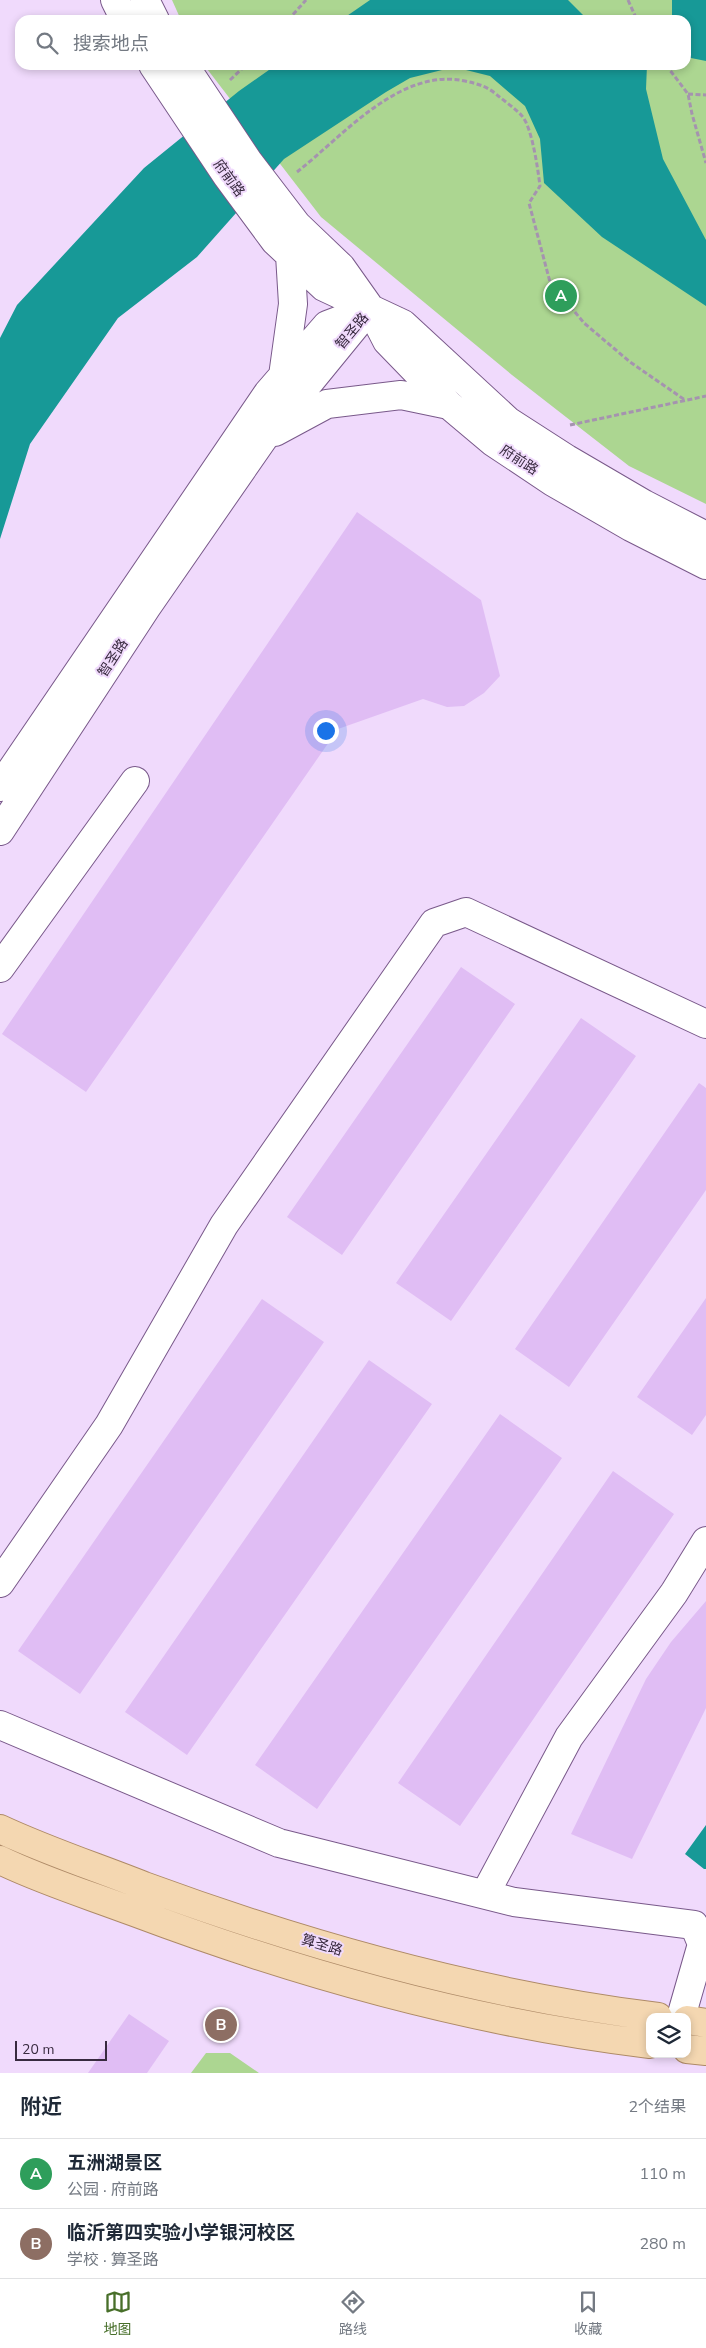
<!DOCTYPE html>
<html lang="zh">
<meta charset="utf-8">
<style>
body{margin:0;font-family:"Nunito Sans","Noto Sans SC",sans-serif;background:#f2f2f3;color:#1f2937}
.controls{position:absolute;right:15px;bottom:15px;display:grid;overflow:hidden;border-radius:10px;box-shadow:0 2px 8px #0003}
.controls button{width:45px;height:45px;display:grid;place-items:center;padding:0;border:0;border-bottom:1px solid #e0e1e3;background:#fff;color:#1f2937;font:25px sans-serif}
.scale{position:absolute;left:15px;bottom:12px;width:92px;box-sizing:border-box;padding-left:5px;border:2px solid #382a3f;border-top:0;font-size:14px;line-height:18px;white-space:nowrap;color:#382a3f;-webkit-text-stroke:4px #f0dafc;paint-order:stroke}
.you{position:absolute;left:325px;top:730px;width:18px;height:18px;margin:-12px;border:4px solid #fff;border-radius:50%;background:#1a73e8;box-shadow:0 0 0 8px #1a73e833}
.badge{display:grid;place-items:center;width:32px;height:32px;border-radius:50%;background:#486f2a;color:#fff;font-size:16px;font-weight:700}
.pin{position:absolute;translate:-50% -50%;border:2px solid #fff;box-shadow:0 1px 5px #0006}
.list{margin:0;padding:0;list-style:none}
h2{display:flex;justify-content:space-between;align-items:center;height:65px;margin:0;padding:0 20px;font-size:21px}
h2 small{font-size:16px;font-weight:400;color:#747a83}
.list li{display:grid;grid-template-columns:32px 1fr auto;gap:15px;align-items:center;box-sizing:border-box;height:70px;padding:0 20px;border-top:1px solid #e0e1e3}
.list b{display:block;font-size:19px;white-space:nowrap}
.list p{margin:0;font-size:16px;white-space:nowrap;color:#747a83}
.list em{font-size:16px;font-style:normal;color:#747a83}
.icon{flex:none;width:28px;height:28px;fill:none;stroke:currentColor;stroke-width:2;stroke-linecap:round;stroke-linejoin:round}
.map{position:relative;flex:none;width:706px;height:2073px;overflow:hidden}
.search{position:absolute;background:#fff;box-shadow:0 2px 8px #0003;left:15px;right:15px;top:15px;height:55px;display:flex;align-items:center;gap:12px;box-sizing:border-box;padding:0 18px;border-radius:15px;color:#747a83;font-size:19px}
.sheet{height:205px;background:#fff}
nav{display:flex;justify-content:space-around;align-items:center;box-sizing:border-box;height:70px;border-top:1px solid #e0e1e3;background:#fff;font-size:14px;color:#747a83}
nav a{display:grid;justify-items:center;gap:2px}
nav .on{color:#486f2a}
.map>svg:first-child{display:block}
</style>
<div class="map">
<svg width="706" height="2073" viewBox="0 0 706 2073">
<rect width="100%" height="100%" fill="#f0dafc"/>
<path fill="#acd691" d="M172 0H706V504L629 466 512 375 321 217 204 65H686V20H181Z
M206 2053H230L259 2073H191Z"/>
<path fill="#179997" d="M370 0H568L588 20H341Z
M672 0H706V61L686 57V20H672Z
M276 65H647L646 89 663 159 706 240V306L602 237 544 183 540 139 525 106 490 76 454 67 410 78 386 92 284 159 197 257 118 318 30 444 0 539V338L17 305 144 168 239 91Z
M706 1825V1869H704L685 1854Z"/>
<path fill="#e0bdf4" d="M357 512 481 600 500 676 484 693 464 706 447 707 423 699 338 729 86 1092 2 1034Z
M461 967 515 1004 342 1255 287 1217Z
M581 1018 636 1056 451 1321 396 1283Z
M699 1083 706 1088V1190L569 1387 515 1349Z
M706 1298V1415L692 1435 637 1397Z
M262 1299 324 1342 80 1694 18 1651Z
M369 1360 432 1404 187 1755 125 1712Z
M500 1414 562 1458 317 1809 255 1765Z
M613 1471 674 1514 460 1826 398 1783Z
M706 1601V1708L632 1859 571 1834 646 1679 671 1642Z
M129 2014 169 2041 147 2073H88Z"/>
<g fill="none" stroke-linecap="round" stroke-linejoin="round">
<g stroke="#79598a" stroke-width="30">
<path id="minor" d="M115 0 125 20
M145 0 155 20
M153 65 227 176 275 241 324 287 403 324 508 421 567 459 644 504 706 536
M184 65 248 161 297 225 341 267 370 308 387 341 449 405 493 442 553 482 631 527 706 565
M283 376 293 304 290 255
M275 432 327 404 401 395 449 405
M0 787 268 393 327 325 369 309
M0 831 146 608 263 439 370 308
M0 968 135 781
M0 1583 109 1425 224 1225 434 923 466 912 706 1024
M0 1725 279 1843 514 1902 694 1925 702 1944 681 2017
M485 1894 569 1737 674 1593 706 1541"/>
</g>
<g stroke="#ae8a67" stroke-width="30">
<path id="major" d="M0 1829C47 1851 96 1867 144 1886 310 1947 482 1995 658 2017
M0 1860C43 1881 89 1895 134 1912 299 1974 474 2023 650 2044
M687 2020 706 2023
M687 2049 706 2051"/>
</g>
<path stroke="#a593af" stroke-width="3" stroke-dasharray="5 2.5" stroke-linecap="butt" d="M628 0 637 20
M288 20 306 0
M666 65 688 94 692 114 706 163
M230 80 246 65
M688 94 706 95
M297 172C343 136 400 67 465 81 478 84 486 86 496 94 504 101 515 108 522 116 532 127 538 170 540 186L529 203 550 282 584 323 630 362 685 400
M570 425 706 396"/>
<use href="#minor" stroke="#fff" stroke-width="28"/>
<use href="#major" stroke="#f4d7b1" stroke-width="28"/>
</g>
<g text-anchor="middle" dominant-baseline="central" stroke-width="4" stroke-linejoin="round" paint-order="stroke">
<g font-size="14" fill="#382a3f" stroke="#f0dafc">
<text transform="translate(229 178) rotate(54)">府前路</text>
<text transform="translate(352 331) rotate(-50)">智圣路</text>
<text transform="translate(519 460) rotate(33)">府前路</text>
<text transform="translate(113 658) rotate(-57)">智圣路</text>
<text transform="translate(322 1945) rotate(17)">算圣路</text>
</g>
</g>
</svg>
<div class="controls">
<button><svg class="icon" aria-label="layers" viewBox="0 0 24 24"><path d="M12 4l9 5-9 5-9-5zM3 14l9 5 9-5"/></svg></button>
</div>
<div class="scale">20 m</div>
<div class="you"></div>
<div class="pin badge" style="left:561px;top:296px;background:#2e9e5b">A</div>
<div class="pin badge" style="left:221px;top:2025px;background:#8d6e63">B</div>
<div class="search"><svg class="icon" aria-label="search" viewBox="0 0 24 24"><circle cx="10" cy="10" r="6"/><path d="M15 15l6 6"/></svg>搜索地点</div>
</div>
<section class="sheet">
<h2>附近<small>2个结果</small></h2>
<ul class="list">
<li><span class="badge" style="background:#2e9e5b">A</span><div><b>五洲湖景区</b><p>公园 · 府前路</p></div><em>110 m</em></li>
<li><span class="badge" style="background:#8d6e63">B</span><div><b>临沂第四实验小学银河校区</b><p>学校 · 算圣路</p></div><em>280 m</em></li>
</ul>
</section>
<nav>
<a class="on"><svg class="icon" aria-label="map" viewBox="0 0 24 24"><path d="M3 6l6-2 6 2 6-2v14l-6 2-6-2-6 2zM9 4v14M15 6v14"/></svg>地图</a>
<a><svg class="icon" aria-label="directions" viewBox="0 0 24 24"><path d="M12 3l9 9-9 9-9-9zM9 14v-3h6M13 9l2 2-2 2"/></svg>路线</a>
<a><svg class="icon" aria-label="saved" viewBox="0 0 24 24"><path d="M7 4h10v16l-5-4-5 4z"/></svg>收藏</a>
</nav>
